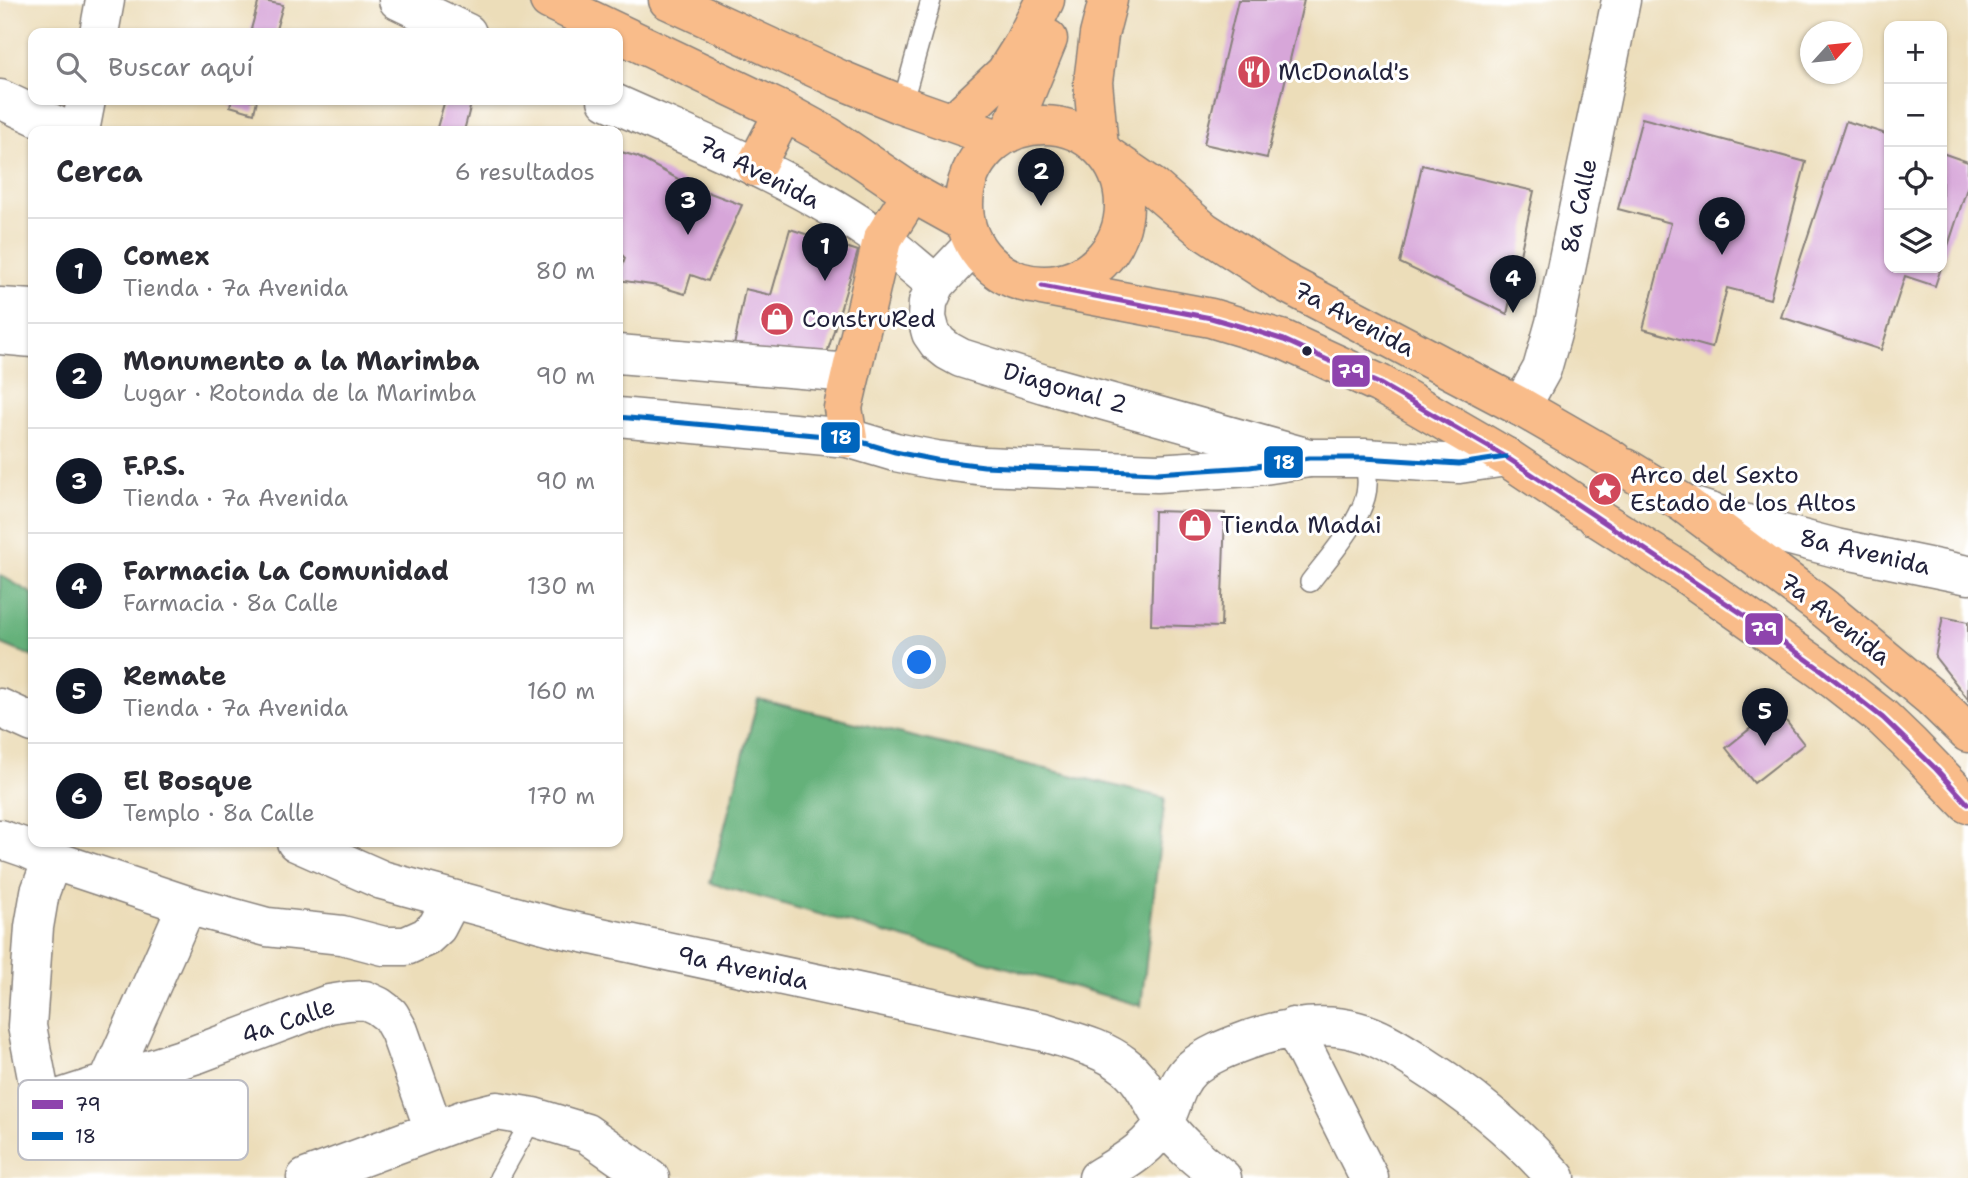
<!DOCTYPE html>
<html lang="es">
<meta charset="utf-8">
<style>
body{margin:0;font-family:"Shantell Sans",sans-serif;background:#f7f7f7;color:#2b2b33}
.controls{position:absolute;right:21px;top:21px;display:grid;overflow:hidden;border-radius:14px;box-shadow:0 2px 5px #0004}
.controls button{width:63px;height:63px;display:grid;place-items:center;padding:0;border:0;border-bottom:2px solid #e1e1e2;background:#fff;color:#2b2b33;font:35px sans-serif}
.compass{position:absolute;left:1800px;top:21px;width:63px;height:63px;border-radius:50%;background:#fff;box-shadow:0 2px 5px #0004;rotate:63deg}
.you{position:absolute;left:920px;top:663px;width:24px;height:24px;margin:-18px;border:5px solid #fff;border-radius:50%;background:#1a73e8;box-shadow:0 0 0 10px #1a73e833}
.badge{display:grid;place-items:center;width:46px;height:46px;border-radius:50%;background:#111827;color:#fff;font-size:23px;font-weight:700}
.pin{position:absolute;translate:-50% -58px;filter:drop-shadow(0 2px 4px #0008)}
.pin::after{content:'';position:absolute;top:37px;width:24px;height:21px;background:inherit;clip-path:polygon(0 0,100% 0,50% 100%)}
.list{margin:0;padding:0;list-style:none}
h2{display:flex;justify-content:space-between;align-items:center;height:91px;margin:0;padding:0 28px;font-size:30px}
h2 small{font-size:23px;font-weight:400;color:#7c7c81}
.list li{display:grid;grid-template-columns:46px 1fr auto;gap:21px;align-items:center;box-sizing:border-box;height:105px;padding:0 28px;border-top:2px solid #e1e1e2}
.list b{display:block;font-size:26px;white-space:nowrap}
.list p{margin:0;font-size:23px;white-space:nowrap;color:#7c7c81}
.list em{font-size:23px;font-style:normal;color:#7c7c81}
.icon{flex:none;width:38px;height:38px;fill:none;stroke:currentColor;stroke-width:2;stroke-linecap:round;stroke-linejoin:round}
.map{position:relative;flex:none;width:1968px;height:1178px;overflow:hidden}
.search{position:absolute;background:#fff;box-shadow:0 2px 5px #0004;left:28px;top:28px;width:595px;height:77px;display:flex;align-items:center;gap:18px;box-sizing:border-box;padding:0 24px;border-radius:14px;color:#7c7c81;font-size:26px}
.panel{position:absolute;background:#fff;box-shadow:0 2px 5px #0004;left:28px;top:126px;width:595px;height:721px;border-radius:14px}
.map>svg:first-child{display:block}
</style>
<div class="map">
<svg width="1968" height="1178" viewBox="0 0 1968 1178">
<rect width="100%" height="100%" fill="#fff"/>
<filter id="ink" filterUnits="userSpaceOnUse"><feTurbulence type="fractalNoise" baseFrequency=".0143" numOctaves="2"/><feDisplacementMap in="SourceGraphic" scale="14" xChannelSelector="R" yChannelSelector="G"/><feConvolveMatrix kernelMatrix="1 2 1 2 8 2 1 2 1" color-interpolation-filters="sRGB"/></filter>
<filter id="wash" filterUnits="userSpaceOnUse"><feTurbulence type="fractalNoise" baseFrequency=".00686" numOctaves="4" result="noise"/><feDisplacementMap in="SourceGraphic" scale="28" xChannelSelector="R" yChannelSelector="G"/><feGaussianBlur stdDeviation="1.57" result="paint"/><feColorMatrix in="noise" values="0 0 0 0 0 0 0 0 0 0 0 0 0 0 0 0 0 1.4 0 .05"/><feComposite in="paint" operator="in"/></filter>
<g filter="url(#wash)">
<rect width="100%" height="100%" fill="#ecddb9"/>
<path fill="#65b17a" stroke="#446a5a" stroke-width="2" d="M0 575 33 594V657L0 643Z
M758 699 1165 798 1141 1006 710 883Z"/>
<g id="blocks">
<path fill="#d7a6d9" d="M259 0 283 5 275 33H250Z
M1238 0H1304L1267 158 1204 144Z
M232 100H257L254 113 230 106Z
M445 100H472L464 131H436Z
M1642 118 1806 162 1770 299 1727 288 1712 348 1643 329 1671 223 1618 209Z
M1846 121 1889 135V268H1941L1935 286 1905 276 1881 350 1781 317Z
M618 151 638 157 689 185 742 205 708 281 691 275 685 294 658 286 618 280 625 258 618 251Z
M1942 153 1968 162V185L1942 264Z
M1422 165 1534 191 1507 314 1400 263Z
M790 229 858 251 825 360 732 356 745 289 771 295Z
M1154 511 1225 513 1221 627 1151 625Z
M1943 617 1968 622V699L1935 657Z
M1776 708 1804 744 1754 783 1726 748Z"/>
</g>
</g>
<g filter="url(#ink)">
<use href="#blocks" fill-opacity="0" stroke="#87807a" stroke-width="2"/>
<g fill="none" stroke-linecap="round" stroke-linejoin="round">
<g stroke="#87807a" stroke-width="22">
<path id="service" d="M902 105 931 0
M1310 582C1328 558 1367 516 1367 485 1368 476 1365 467 1364 458
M499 1178 533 1117"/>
</g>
<g stroke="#87807a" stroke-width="41">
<path id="minor" d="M398 0 467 33
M99 33 105 0
M0 99 68 131
M607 100C700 142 799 180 882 240 901 254 918 270 936 284
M80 131 86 100
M974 244 936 284 928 302 927 318 931 333 938 343 948 351 961 358 1044 384 1309 458
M0 307 33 309
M618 354 850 373
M1521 407 1542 369 1555 323 1621 0
M0 708 33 723
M0 839 26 848 52 860 187 905 267 927 342 935 384 946H406L426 937 437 927 451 900
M296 842 382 880 559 928 1044 1032C1071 1041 1101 1047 1124 1065 1143 1079 1151 1102 1164 1122 1179 1145 1201 1161 1222 1178
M52 860 40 892 34 927 27 1026 42 1104 197 1054 329 1004 348 1001 365 1000 378 1006 390 1015 399 1031 434 1130
M1293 1027 1369 1178
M108 1083 187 905
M306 1178 465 1119 497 1111 533 1117 586 1133 650 1178
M1098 1178C1123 1163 1152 1147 1165 1120 1174 1102 1176 1083 1191 1069 1207 1055 1229 1047 1248 1040 1283 1028 1321 1021 1357 1031 1380 1037 1399 1050 1418 1062 1469 1094 1516 1133 1556 1178"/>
</g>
<g stroke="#87807a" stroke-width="41">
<path id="tertiary" d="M0 335 33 338
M618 417 848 438 895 452 936 460 984 466 1157 473 1250 467 1309 458H1364L1459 464 1506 457
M1691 506 1756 527 1836 548 1968 575"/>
</g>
<g stroke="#87807a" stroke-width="41">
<path id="primary" d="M549 0 784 112 828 136 912 193 966 223
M668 0 839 79 902 105 998 139
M953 122 1005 73 1022 46 1045 0
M964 205a80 80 0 1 1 160 0a80 80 0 1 1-160 0Z
M1010 132 1048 39
M1099 147 1093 82 1099 35 1108 0
M1109 157 1154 188 1204 231 1278 279 1521 407 1613 460
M755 167 784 112
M1042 286 1211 318 1284 340 1380 384 1506 457 1584 509
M848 438 843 408 882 240 912 193
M1626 468 1683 503 1825 609 1932 698 1968 733
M1596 517 1684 573 1823 671 1883 718 1910 744 1968 804"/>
</g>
<use href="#service" stroke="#fff" stroke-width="19"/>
<use href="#minor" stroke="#fff" stroke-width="38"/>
<use href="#tertiary" stroke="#fff" stroke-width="38"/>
<use href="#primary" stroke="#f9bc8a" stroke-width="38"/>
<g stroke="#fff" stroke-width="10">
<path id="bus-1" d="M1042 286 1211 318 1246 328 1284 340 1380 384 1506 457 1753 621 1823 671 1883 718 1936 769 1968 804"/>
</g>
<g stroke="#fff" stroke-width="10">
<path id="bus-2" d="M618 417 848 438 895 452 936 460 984 466 1157 473 1250 467 1309 458H1364L1459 464 1506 457"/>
</g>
<use href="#bus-1" stroke="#8e44ad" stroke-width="5"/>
<use href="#bus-2" stroke="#0065bd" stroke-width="5"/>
</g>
</g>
<defs>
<g id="restaurant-disc" transform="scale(1.75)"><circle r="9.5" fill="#d1495b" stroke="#fff"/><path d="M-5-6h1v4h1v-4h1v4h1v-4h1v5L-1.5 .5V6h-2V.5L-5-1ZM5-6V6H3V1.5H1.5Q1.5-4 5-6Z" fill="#fff"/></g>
<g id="shop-disc" transform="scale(1.75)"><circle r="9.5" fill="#d1495b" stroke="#fff"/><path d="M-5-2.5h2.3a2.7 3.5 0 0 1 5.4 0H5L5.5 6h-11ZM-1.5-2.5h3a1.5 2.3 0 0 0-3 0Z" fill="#fff"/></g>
<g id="sight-disc" transform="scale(1.75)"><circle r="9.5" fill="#d1495b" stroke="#fff"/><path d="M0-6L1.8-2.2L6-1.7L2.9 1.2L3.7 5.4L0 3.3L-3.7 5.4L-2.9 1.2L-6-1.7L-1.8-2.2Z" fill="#fff"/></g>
</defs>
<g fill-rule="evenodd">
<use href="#restaurant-disc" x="1254" y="72"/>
<use href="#shop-disc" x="777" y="319"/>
<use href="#sight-disc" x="1605" y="489"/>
<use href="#shop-disc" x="1195" y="525"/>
</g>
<circle fill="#22223b" stroke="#fff" stroke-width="2.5" cx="1307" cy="351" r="6"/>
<g text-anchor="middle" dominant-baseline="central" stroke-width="6" stroke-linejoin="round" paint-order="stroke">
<g font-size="24" fill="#22223b" stroke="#fff" text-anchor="start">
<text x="1278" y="72">McDonald's</text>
<text x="802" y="319">ConstruRed</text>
<text x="1630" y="475">Arco del Sexto<tspan x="1630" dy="28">Estado de los Altos</tspan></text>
<text x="1220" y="525">Tienda Madai</text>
</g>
<g font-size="24" fill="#22223b" stroke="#fff">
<text transform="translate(759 172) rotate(27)">7a Avenida</text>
<text transform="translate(1579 206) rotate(-78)">8a Calle</text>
<text transform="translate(1354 319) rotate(28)">7a Avenida</text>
<text transform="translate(1065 388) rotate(16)">Diagonal 2</text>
<text transform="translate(1865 552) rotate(13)">8a Avenida</text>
<text transform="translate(1835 619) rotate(38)">7a Avenida</text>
<text transform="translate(743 968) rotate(12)">9a Avenida</text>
<text transform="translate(288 1021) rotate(-19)">4a Calle</text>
</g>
</g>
<rect x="18" y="1080" width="230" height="80" rx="10" fill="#fff" stroke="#bdbdc4" stroke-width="2"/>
<rect x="32" y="1100" width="31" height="9" fill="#8e44ad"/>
<rect x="32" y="1132" width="31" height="8" fill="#0065bd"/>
<g font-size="19" fill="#22223b">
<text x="75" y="1111">79</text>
<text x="75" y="1143">18</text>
</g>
<g stroke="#fff" stroke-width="2.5">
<rect x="1331" y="354" width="40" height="34" rx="7" fill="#8e44ad"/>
<rect x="820" y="421" width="41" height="33" rx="7" fill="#0065bd"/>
<rect x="1263" y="445" width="41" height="34" rx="7" fill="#0065bd"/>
<rect x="1744" y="612" width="40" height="34" rx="7" fill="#8e44ad"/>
</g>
<g font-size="19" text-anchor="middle" font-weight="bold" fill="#fff">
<text x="1351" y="378">79</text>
<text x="841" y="444">18</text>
<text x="1284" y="469">18</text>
<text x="1764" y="636">79</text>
</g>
</svg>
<div class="controls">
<button>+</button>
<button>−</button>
<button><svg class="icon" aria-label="locate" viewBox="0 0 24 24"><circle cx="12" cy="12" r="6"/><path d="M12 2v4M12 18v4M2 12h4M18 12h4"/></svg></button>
<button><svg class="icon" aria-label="layers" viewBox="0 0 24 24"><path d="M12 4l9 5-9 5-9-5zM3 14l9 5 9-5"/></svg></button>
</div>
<svg class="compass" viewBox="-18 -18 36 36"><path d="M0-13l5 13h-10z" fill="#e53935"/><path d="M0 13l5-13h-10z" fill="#7c7c81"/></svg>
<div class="you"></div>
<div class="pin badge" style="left:825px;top:281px">1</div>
<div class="pin badge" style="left:1041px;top:206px">2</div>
<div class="pin badge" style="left:688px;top:235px">3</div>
<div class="pin badge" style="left:1513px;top:313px">4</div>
<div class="pin badge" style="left:1765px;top:746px">5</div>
<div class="pin badge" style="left:1722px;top:255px">6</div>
<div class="search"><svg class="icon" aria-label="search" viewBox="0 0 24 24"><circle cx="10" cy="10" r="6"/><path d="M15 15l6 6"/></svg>Buscar aquí</div>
<section class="panel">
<h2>Cerca<small>6 resultados</small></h2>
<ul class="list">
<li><span class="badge">1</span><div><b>Comex</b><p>Tienda · 7a Avenida</p></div><em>80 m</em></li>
<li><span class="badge">2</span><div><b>Monumento a la Marimba</b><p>Lugar · Rotonda de la Marimba</p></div><em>90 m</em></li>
<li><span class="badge">3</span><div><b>F.P.S.</b><p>Tienda · 7a Avenida</p></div><em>90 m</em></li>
<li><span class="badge">4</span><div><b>Farmacia La Comunidad</b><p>Farmacia · 8a Calle</p></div><em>130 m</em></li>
<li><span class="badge">5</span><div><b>Remate</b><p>Tienda · 7a Avenida</p></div><em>160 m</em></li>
<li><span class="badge">6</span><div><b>El Bosque</b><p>Templo · 8a Calle</p></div><em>170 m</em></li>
</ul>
</section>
</div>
